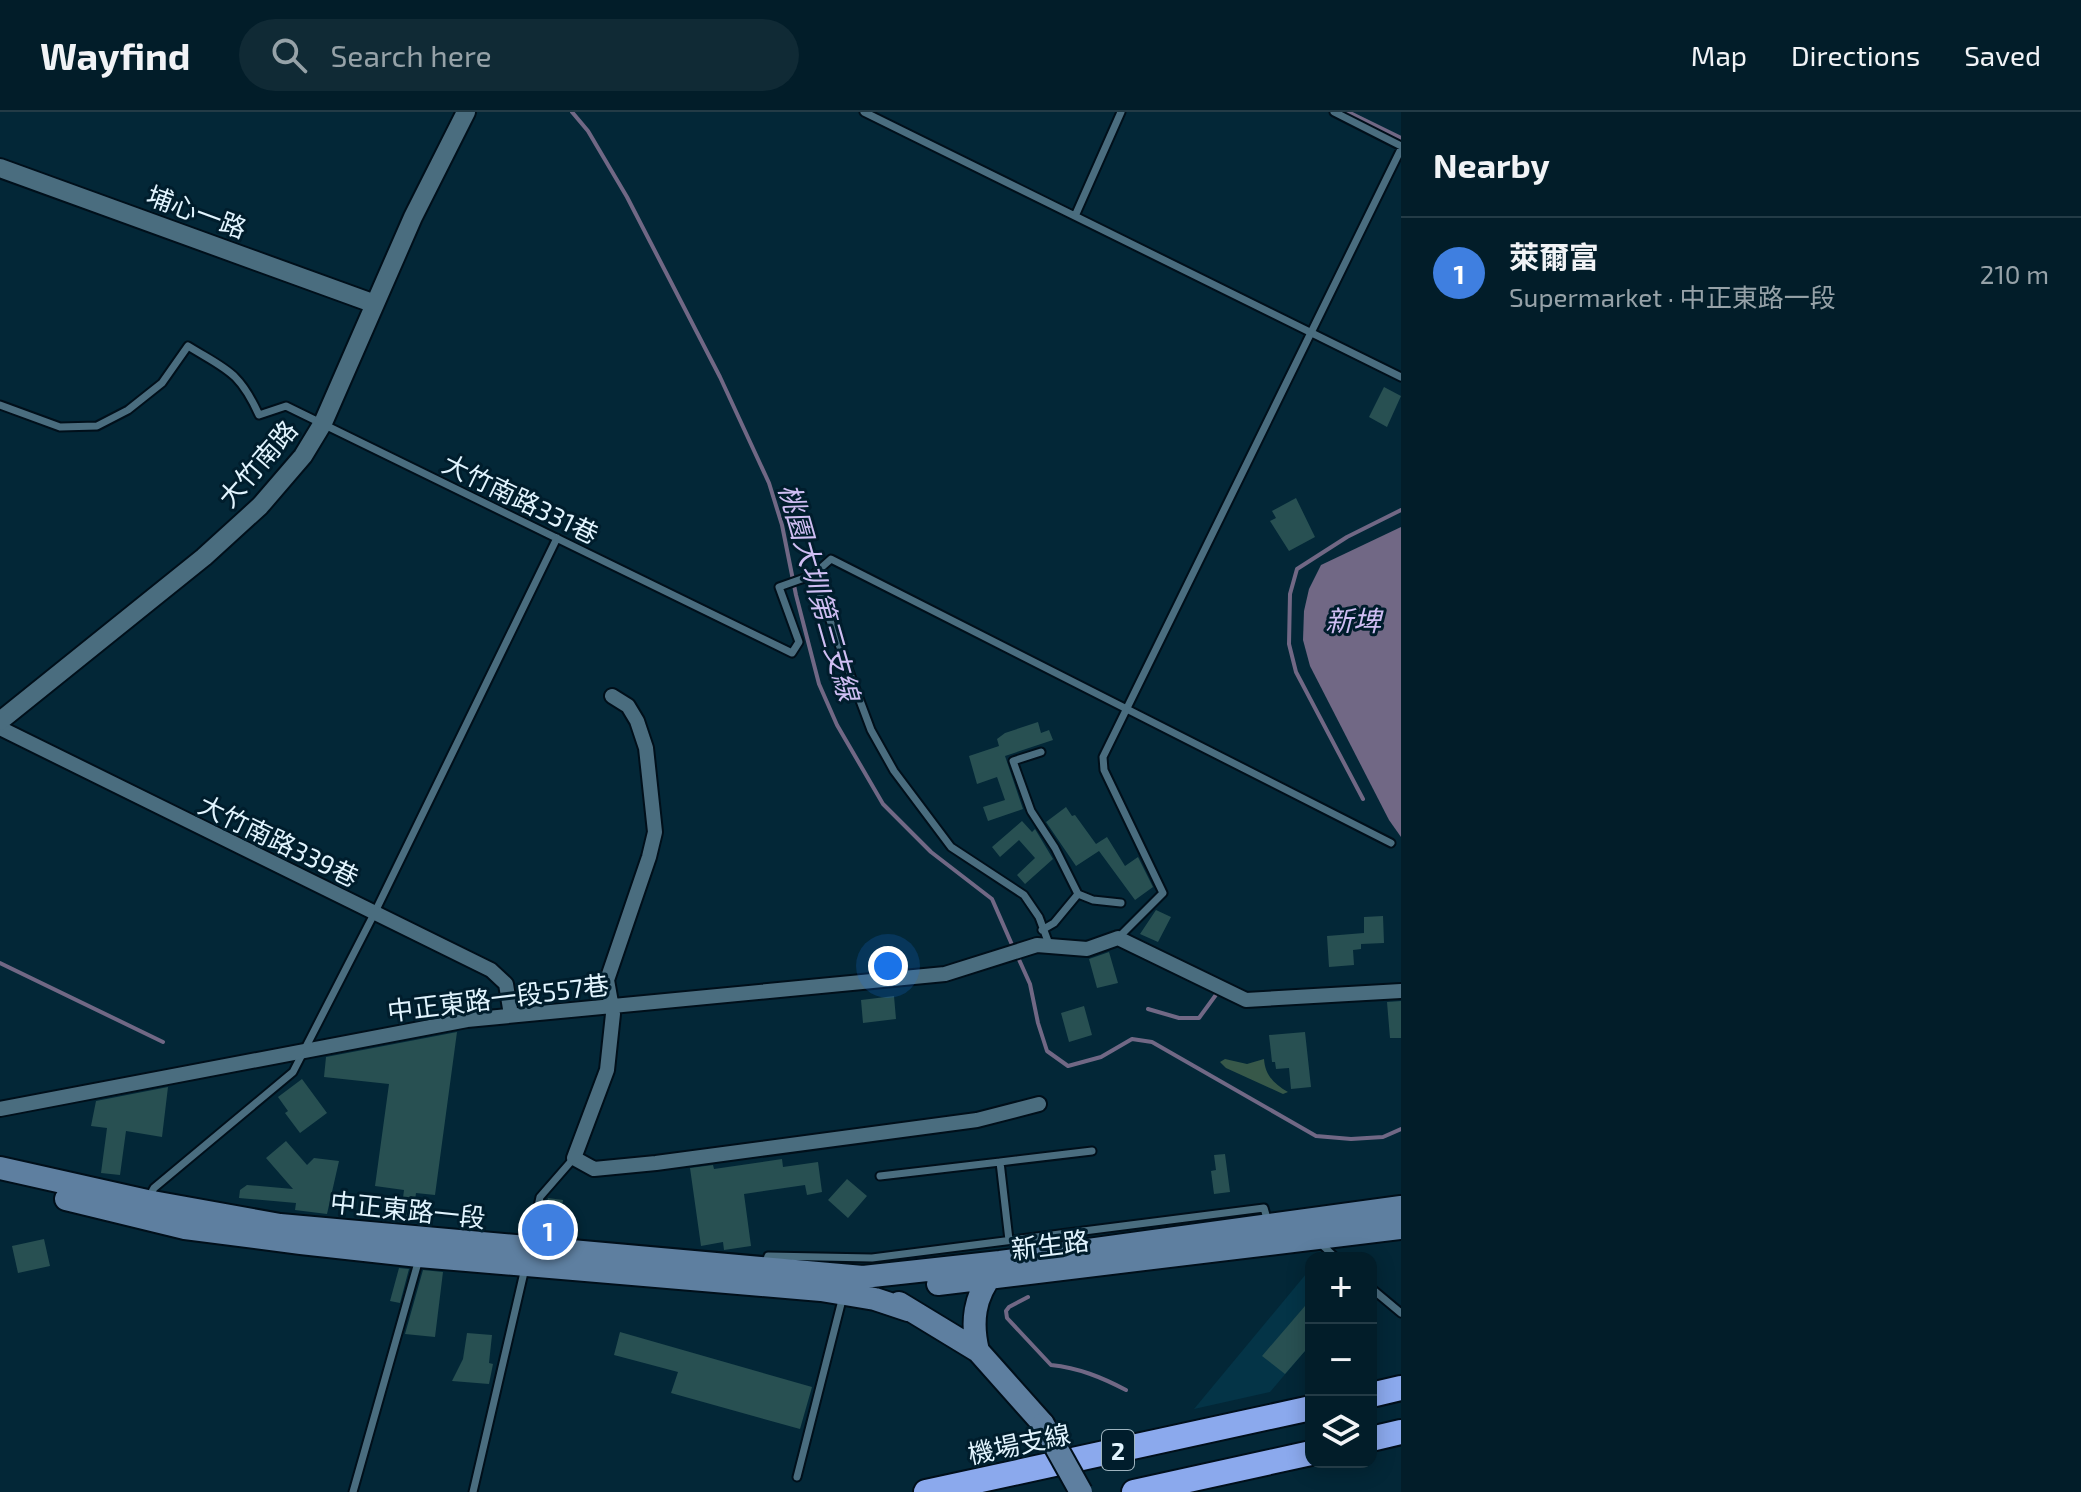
<!DOCTYPE html>
<meta charset="utf-8">
<style>
body{margin:0;font-family:"Exo 2","Noto Sans TC",sans-serif;background:#102a35;color:#f1f3f6}
.controls{position:absolute;right:24px;bottom:24px;display:grid;overflow:hidden;border-radius:16px;box-shadow:0 4px 20px #0003}
.controls button{width:72px;height:72px;display:grid;place-items:center;padding:0;border:0;border-bottom:2px solid #233b46;background:#021d29;color:#f1f3f6;font:40px sans-serif}
.you{position:absolute;left:888px;top:854px;width:28px;height:28px;margin:-20px;border:6px solid #fff;border-radius:50%;background:#1a73e8;box-shadow:0 0 0 12px #1a73e833}
.badge{display:grid;place-items:center;width:52px;height:52px;border-radius:50%;background:#f8a14a;color:#fff;font-size:26px;font-weight:700}
.pin{position:absolute;translate:-50% -50%;border:4px solid #fff;box-shadow:0 2px 8px #0006}
.list{margin:0;padding:0;list-style:none}
h2{display:flex;justify-content:space-between;align-items:center;height:104px;margin:0;padding:0 32px;font-size:34px}
h2 small{font-size:26px;font-weight:400;color:#96a2a8}
.list li{display:grid;grid-template-columns:52px 1fr auto;gap:24px;align-items:center;box-sizing:border-box;height:112px;padding:0 32px;border-top:2px solid #233b46}
.list b{display:block;font-size:30px;white-space:nowrap}
.list p{margin:0;font-size:26px;white-space:nowrap;color:#96a2a8}
.list em{font-size:26px;font-style:normal;color:#96a2a8}
.icon{flex:none;width:44px;height:44px;fill:none;stroke:currentColor;stroke-width:2;stroke-linecap:round;stroke-linejoin:round}
.map{position:relative;flex:none;width:1401px;height:1380px;overflow:hidden}
header{display:flex;align-items:center;gap:48px;box-sizing:border-box;height:112px;padding:0 40px;background:#021d29;border-bottom:2px solid #233b46}
header strong{font-size:38px}
nav{display:flex;gap:44px;margin-inline-start:auto;font-size:28px}
.search{width:560px;height:72px;background:#102a35;display:flex;align-items:center;gap:20px;box-sizing:border-box;padding:0 28px;border-radius:44px;color:#96a2a8;font-size:30px}
main{display:flex}
aside{flex:1;background:#021d29}
.map>svg:first-child{display:block}
</style>
<header>
<strong>Wayfind</strong>
<div class="search"><svg class="icon" aria-label="search" viewBox="0 0 24 24"><circle cx="10" cy="10" r="6"/><path d="M15 15l6 6"/></svg>Search here</div>
<nav><a>Map</a><a>Directions</a><a>Saved</a></nav>
</header>
<main>
<div class="map">
<svg width="1401" height="1380" viewBox="0 0 1401 1380">
<rect width="100%" height="100%" fill="#032737"/>
<path fill="#043447" d="M1311 1156V1232L1270 1280 1194 1297Z"/>
<path fill="#375849" d="M1225 947 1247 952 1264 947C1265 963 1274 972 1288 980L1283 982 1226 956 1220 950Z"/>
<path fill="#716885" d="M1401 415V725L1389 708 1310 554 1303 528 1304 499 1309 477 1321 453Z"/>
<g fill="none" stroke-linecap="round" stroke-linejoin="round">
<path stroke="#716885" stroke-width="4" d="M572 0 588 19 627 85 720 265 769 371 782 413 796 483 819 572 837 613 883 692 931 740 992 787 1013 835
M1348 0 1401 26
M1363 687 1296 560 1289 532 1290 482 1297 457 1347 425 1401 398
M1017 843 1030 872 1038 911 1047 939 1068 954 1101 945 1132 927 1152 930 1316 1024 1351 1027 1383 1025 1401 1017
M0 851 163 930
M1148 897 1179 906H1199L1218 880
M1028 1185 1009 1195 1006 1199 1007 1206 1051 1253C1079 1256 1101 1265 1126 1278"/>
</g>
<path fill="#285052" d="M1384 275 1401 284 1387 315 1369 305Z
M1296 386 1315 425 1289 439 1270 409 1276 406 1272 399Z
M1038 610 1041 621 1049 618 1053 628 1005 644 1023 697 988 709 983 695 1005 688 997 665 977 672 969 644 999 634 997 627 1005 621Z
M1066 695 1072 704 1075 703 1096 732 1107 725 1125 754 1138 745 1153 775 1135 788 1099 739 1076 754 1046 710Z
M1022 709 1032 720 1035 717 1053 747 1025 772 1017 763 1035 746 1019 728 1000 745 992 735Z
M1156 798 1171 805 1158 830 1140 822Z
M1383 804 1384 831 1361 832V837L1353 838 1354 853 1329 855 1327 824 1364 821V805Z
M1109 840 1118 871 1097 876 1089 847Z
M894 884 896 907 863 911 861 888Z
M1401 889V926H1390L1387 890Z
M1084 894 1092 923 1069 930 1061 901Z
M457 920 435 1083 416 1081 412 1111 400 1110 404 1078 375 1074 389 972 324 965 326 945Z
M1305 920 1311 975 1291 977 1289 956 1276 957 1275 950H1272L1269 923Z
M302 967 327 1001 300 1021 285 1001 288 999 278 985Z
M168 975 162 1025 126 1019 120 1063 101 1061 107 1016 91 1014 96 989Z
M286 1029 307 1053 314 1046 339 1049 327 1102 295 1098 296 1091 239 1086 240 1078 247 1073 293 1077 266 1046Z
M1225 1042 1230 1080 1214 1082 1211 1059 1216 1058 1214 1043Z
M782 1047 783 1055 818 1050 822 1080 807 1083 805 1073 744 1082 751 1134 724 1138 723 1130 701 1134 690 1056 713 1053 714 1057Z
M847 1067 867 1084 848 1106 828 1088Z
M548 1086 563 1088 558 1124 539 1122Z
M44 1127 50 1154 18 1161 12 1134Z
M399 1156 409 1157 400 1191 390 1189Z
M423 1158 443 1160 435 1225 405 1222Z
M1311 1187V1232L1285 1262 1262 1244Z
M620 1220 812 1275 800 1317 671 1281 678 1260 614 1243Z
M467 1221 492 1223 489 1251 493 1252 489 1272 452 1269 463 1247Z"/>
<g fill="none" stroke-linecap="round" stroke-linejoin="round">
<g stroke="#000f1a" stroke-width="11">
<path id="service" d="M864 0 1401 265
M1334 0 1401 34
M1075 104 1121 0
M0 293 60 315 97 314 128 298 162 271 188 234C227 258 239 259 259 303L286 294 792 541 799 530 779 475 813 463
M1041 640 1013 649 1031 699 1055 736 1078 782
M1042 818 1054 811 1078 782 1093 788 1121 791
M1118 826 1163 781 1104 658 1103 645 1401 37
M1049 832 1039 805 1024 783 951 735 894 659 871 618 813 463 831 447 1391 731
M880 1064 1000 1050
M148 1087 154 1076 293 960 374 802 557 426
M1009 1128 1000 1050 1092 1039
M1319 1130 1336 1146
M530 1132 540 1085 574 1046
M765 1153 768 1144 872 1146 1264 1096 1268 1110
M1371 1176 1401 1201
M797 1365 843 1184
M353 1380 419 1147
M473 1380 525 1156"/>
</g>
<g stroke="#000f1a" stroke-width="18">
<path id="minor" d="M612 584 628 594 637 609 646 636 655 720 649 745 607 868 613 902 607 958 574 1046 594 1057 656 1051 977 1008 1039 992
M0 616 491 858 506 872 511 903
M0 997 467 908 945 862 1037 833 1087 837 1118 826 1246 888 1401 879"/>
</g>
<g stroke="#000f1a" stroke-width="22">
<path id="tertiary" d="M0 56 375 192
M0 609 204 445 260 394 303 344 323 311 413 105 466 0"/>
</g>
<g stroke="#000f1a" stroke-width="26">
<path id="secondary" d="M0 1056 147 1089 280 1113 863 1165 1000 1150 1401 1095
M66 1087 185 1116 301 1131 419 1144 821 1178 875 1187 908 1198
M938 1172 1401 1116
M899 1191 978 1239 1043 1312
M978 1239C971 1210 974 1185 993 1161"/>
</g>
<g stroke="#000f1a" stroke-width="28">
<path id="motorway" d="M1371 1283 1401 1276
M1371 1327 1401 1320
M926 1380 1311 1296
M1134 1380 1311 1341"/>
</g>
<use href="#service" stroke="#4a6d7f" stroke-width="7"/>
<use href="#minor" stroke="#4a6d7f" stroke-width="14"/>
<use href="#tertiary" stroke="#4a6d7f" stroke-width="18"/>
<use href="#secondary" stroke="#5e7fa0" stroke-width="22"/>
<use href="#motorway" stroke="#8ba9ed" stroke-width="24"/>
<g stroke="#000f1a" stroke-width="26" stroke-linecap="butt">
<path id="secondary-bridge" d="M1043 1312 1081 1380"/>
</g>
<use href="#secondary-bridge" stroke="#5e7fa0" stroke-width="22"/>
</g>
<g text-anchor="middle" dominant-baseline="central" stroke-width="6" stroke-linejoin="round" paint-order="stroke">
<rect fill="#001d2c" stroke="#9eb4bf" stroke-width="2" x="1102" y="1318" width="32" height="40" rx="6"/>
<g font-size="24" font-weight="bold" fill="#e1f4fe">
<text x="1118" y="1338">2</text>
</g>
<g font-size="26" fill="#e1f4fe" stroke="#001d2c">
<text transform="translate(197 99) rotate(20)">埔心一路</text>
<text transform="translate(257 351) rotate(-49)">大竹南路</text>
<text transform="translate(521 386) rotate(26)">大竹南路331巷</text>
<text transform="translate(279 728) rotate(26)">大竹南路339巷</text>
<text transform="translate(498 885) rotate(-7)">中正東路一段557巷</text>
<text transform="translate(408 1097) rotate(6)">中正東路一段</text>
<text transform="translate(1050 1132) rotate(-7)">新生路</text>
<text transform="translate(1019 1331) rotate(-12)">機場支線</text>
</g>
<g font-size="28" font-style="italic" fill="#cfbef3" stroke="#001d2c">
<text transform="translate(820 480) rotate(74)">桃園大圳第三支線</text>
<text x="1353" y="508">新埤</text>
</g>
</g>
</svg>
<div class="controls">
<button>+</button>
<button>−</button>
<button><svg class="icon" aria-label="layers" viewBox="0 0 24 24"><path d="M12 4l9 5-9 5-9-5zM3 14l9 5 9-5"/></svg></button>
</div>
<div class="you"></div>
<div class="pin badge" style="left:548px;top:1118px;background:#3f7fe0">1</div>
</div>
<aside>
<h2>Nearby<small></small></h2>
<ul class="list">
<li><span class="badge" style="background:#3f7fe0">1</span><div><b>萊爾富</b><p>Supermarket · 中正東路一段</p></div><em>210 m</em></li>
</ul>
</aside>
</main>
